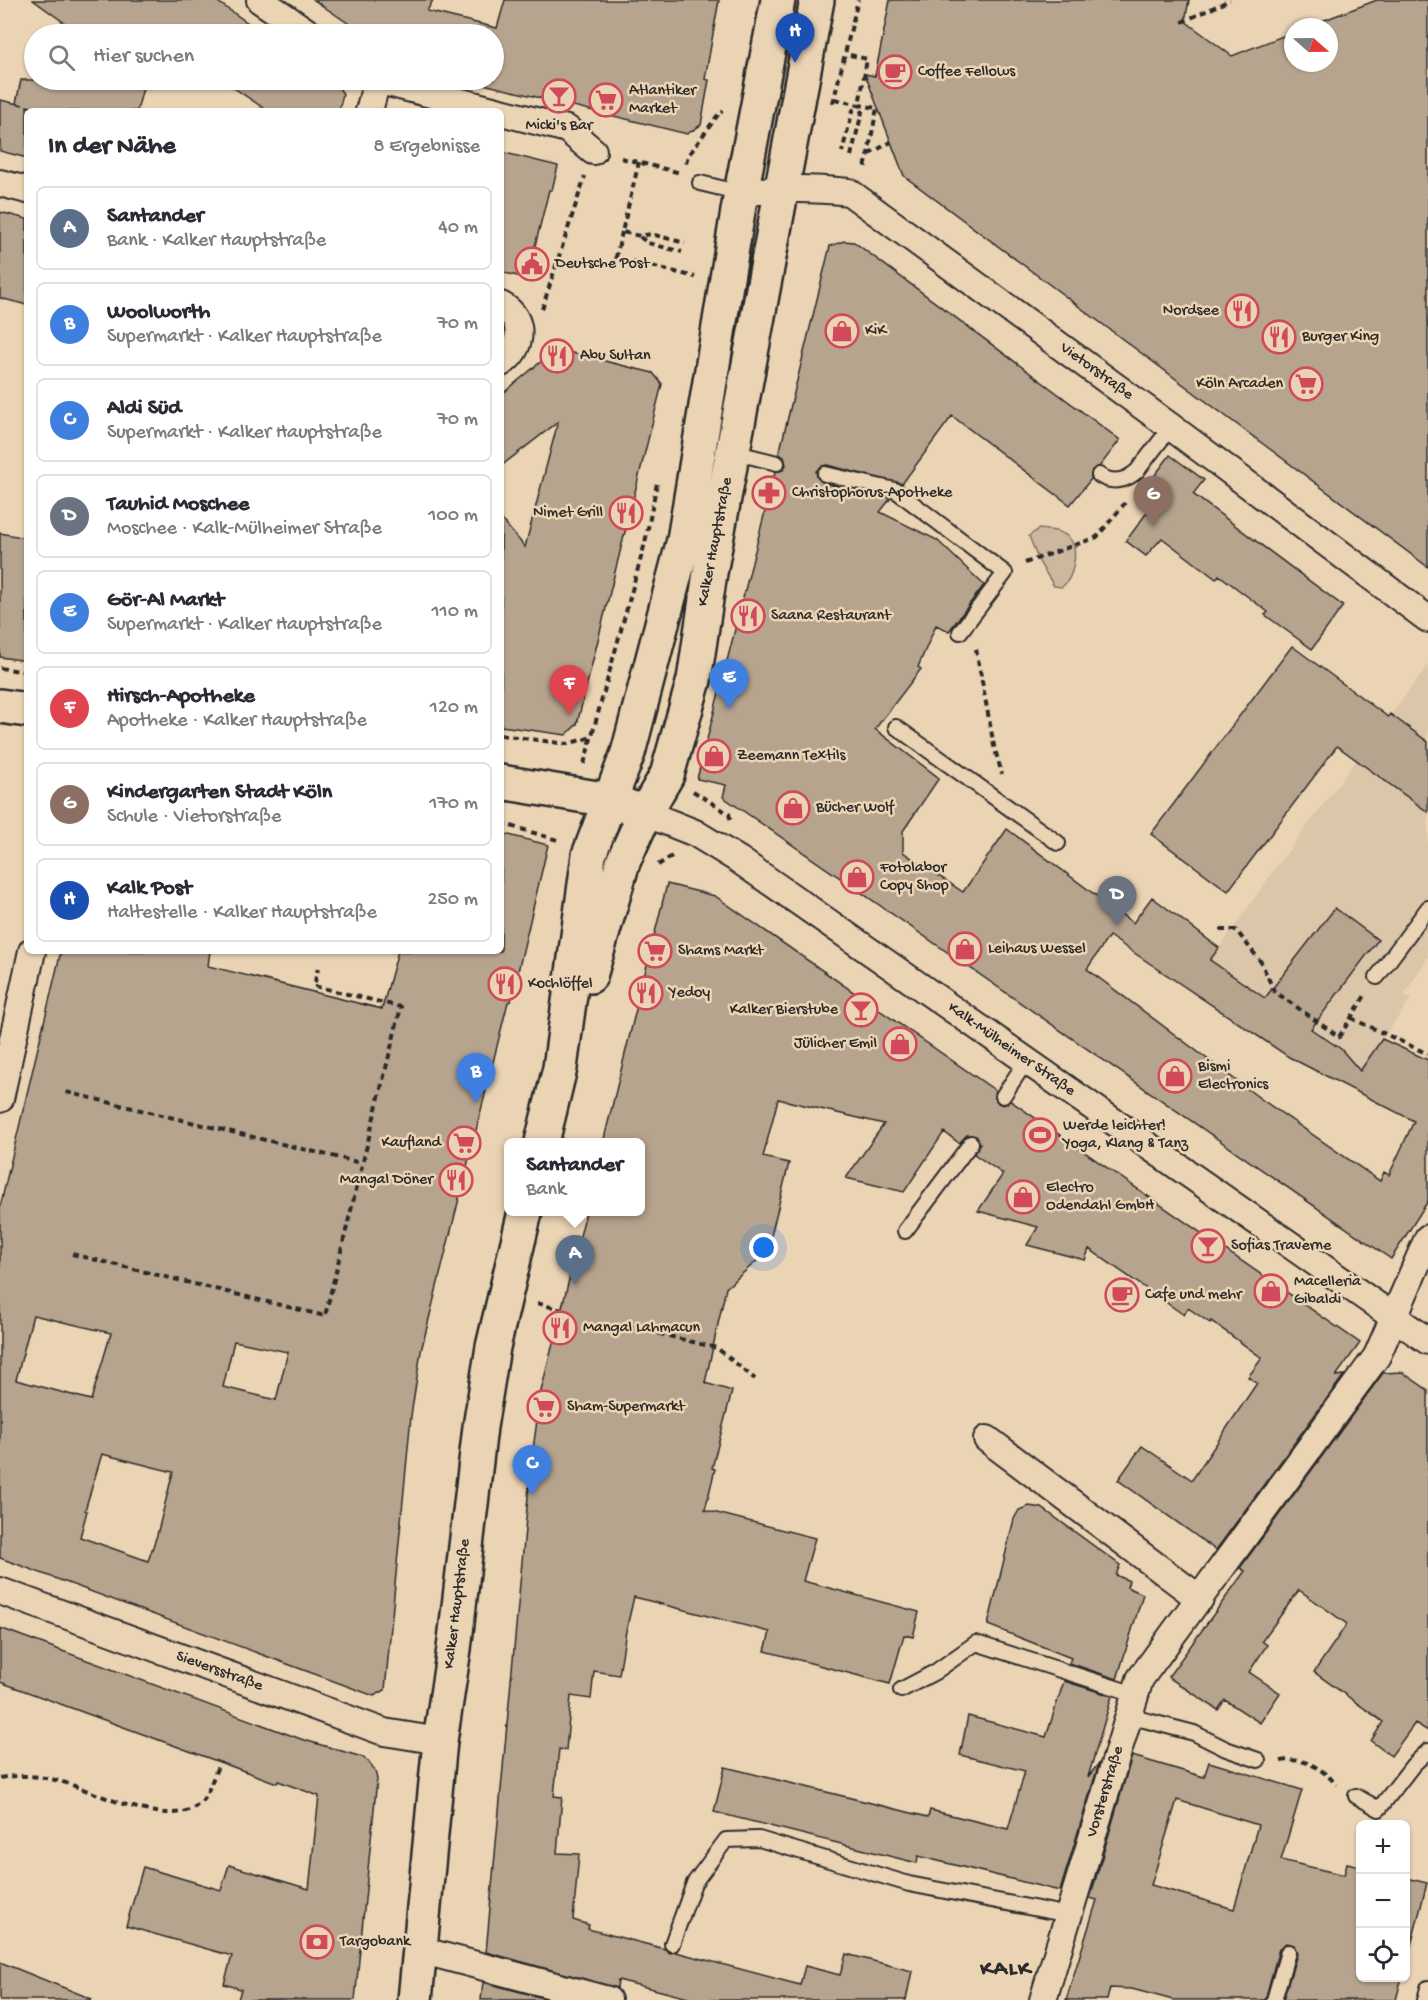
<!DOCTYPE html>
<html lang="de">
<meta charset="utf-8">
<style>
body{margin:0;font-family:"Gochi Hand",sans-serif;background:#f7f7f7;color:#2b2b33}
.controls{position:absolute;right:18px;bottom:18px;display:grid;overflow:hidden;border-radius:9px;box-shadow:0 2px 4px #0004}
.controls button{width:54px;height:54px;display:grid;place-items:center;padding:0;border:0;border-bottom:2px solid #e1e1e2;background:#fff;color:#2b2b33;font:30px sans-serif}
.compass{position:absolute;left:1284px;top:18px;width:54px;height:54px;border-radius:50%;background:#fff;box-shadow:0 2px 4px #0004;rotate:110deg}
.you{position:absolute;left:764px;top:1248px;width:21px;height:21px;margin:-15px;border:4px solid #fff;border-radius:50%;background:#1a73e8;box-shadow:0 0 0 9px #1a73e833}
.badge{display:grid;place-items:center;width:39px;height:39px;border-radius:50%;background:#d1495b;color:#fff;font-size:20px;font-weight:700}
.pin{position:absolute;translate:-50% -50px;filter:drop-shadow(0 2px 3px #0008)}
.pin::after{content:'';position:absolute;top:32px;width:21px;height:18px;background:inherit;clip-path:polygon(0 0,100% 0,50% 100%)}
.popup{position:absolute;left:504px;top:1138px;width:141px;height:78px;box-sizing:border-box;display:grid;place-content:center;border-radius:9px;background:#fff;filter:drop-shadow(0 2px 4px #0005);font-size:20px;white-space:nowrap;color:#7c7c81}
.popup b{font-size:22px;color:#2b2b33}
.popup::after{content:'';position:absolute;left:50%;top:100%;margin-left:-12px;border:12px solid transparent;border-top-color:#fff}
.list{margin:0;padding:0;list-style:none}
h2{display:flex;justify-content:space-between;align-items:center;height:78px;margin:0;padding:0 24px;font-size:26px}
h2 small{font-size:20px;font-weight:400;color:#7c7c81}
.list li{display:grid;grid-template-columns:39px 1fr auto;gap:18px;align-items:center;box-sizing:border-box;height:84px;margin:0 12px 12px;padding:0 12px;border:2px solid #e1e1e2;border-radius:9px}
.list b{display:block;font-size:22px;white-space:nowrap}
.list p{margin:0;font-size:20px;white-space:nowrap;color:#7c7c81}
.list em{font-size:20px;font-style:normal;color:#7c7c81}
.icon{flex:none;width:33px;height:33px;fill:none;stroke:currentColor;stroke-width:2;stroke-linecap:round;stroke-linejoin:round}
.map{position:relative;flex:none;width:1428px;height:2000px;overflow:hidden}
.search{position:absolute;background:#fff;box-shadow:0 2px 4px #0004;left:24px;top:24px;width:480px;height:66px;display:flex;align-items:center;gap:15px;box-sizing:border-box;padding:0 21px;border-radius:33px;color:#7c7c81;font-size:22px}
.panel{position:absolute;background:#fff;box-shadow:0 2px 4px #0004;left:24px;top:108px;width:480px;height:846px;border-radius:9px}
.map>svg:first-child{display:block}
</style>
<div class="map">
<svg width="1428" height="2000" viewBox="0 0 1428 2000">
<rect width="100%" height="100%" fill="#ebd4b4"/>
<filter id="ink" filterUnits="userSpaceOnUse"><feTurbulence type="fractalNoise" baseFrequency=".0167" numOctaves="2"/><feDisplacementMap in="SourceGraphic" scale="12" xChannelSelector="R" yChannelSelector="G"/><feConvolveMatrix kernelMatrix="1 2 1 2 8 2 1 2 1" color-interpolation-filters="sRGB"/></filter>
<g filter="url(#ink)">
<path fill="#dbc6a9" d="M1428 665V957L1404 995 1411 999 1360 1071 1341 1048 1211 960 1277 866Z"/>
<path fill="#ccb89e" stroke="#7c7264" stroke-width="1.5" d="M1039 529C1048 530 1060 530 1068 537 1080 547 1074 578 1062 587L1054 586 1039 562 1029 536Z"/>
<path fill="#b6a48e" stroke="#2b2b2b" stroke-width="1.5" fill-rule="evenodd" d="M33 0H215L264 34H162L157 31 156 34H80Z
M314 0H433L427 11 497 28 505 0H719L705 79 709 80 701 125 687 134 467 80H494V34H364Z
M890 0H1189L1185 21 1232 56 1293 32V63H1329V27H1306L1377 0H1428V567L904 176 865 74 875 76Z
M21 80H145L137 111H44L27 106V158L0 151V100L23 105 16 103Z
M227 80H329L338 86 343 94 339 111H268L228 84 229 81Z
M501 152 558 166 552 190H549L533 254H536L530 279 501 272Z
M0 212 27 219V305L0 298Z
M844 241 854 242 1120 440 1100 466 1092 470 1091 479 1070 505 952 416 902 484 827 465 822 466 816 471 817 477 823 483 891 498 880 512 937 540 984 585 949 631 936 625 918 667 921 669 875 729 939 778 903 831V852L963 892 1007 829 1133 923 1152 897 1219 948 1210 960 1265 998 1335 908 1378 940 1311 1029 1341 1049 1360 1071 1382 1039 1428 1060V1201L1391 1259 723 797 726 785 697 779 775 472 783 470 786 465 784 457 779 454 830 246ZM1109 936 1289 1057 1414 1121 1389 1175 1384 1172 1380 1181 1261 1099 1087 969Z
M556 349 653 373 662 384 577 724 566 735 501 726V519L525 547 558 422 501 466V395Z
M1170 455 1204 480 1193 494 1343 606 1312 649 1265 615 1268 612 1219 575 1216 579 1162 538 1146 556 1126 541 1159 496 1147 486Z
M0 533 27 538V661L0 657Z
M1292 646 1388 717 1390 714 1428 742V812L1337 746 1228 891 1151 834Z
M501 833 548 845 511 1001 508 1002 421 1351 411 1416 385 1690 374 1696 0 1558V1207L61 951H210L208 966 382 1009 398 951H501ZM33 1315 111 1333 91 1400 16 1380ZM234 1341 288 1352 276 1400 223 1387ZM102 1454 173 1472 157 1535 148 1561 80 1537 87 1511 85 1510Z
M667 884 715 896 996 1091 994 1096 998 1103 1003 1105 1010 1101 1012 1102 1360 1343 1336 1376 1344 1375 1216 1550 1118 1480 1142 1446 1192 1480 1257 1383 1248 1377 1262 1358 1211 1321 1210 1323 1188 1308 1184 1315 1174 1308 1089 1249 1085 1260 1027 1245 1038 1227 978 1211 1003 1174 974 1154 980 1143 976 1136 967 1135 959 1143 944 1132 904 1192 846 1178 884 1124 778 1099 763 1157 789 1163 767 1252 726 1288 705 1383 732 1391 712 1468 715 1469 705 1510 815 1538 803 1581 919 1612 913 1637 904 1635 890 1684 765 1651 770 1632 634 1597 626 1631 619 1675 594 1671 591 1699 571 1696 566 1750 559 1749 554 1796 562 1797 557 1853 579 1854 573 1920 589 1925 588 1929 665 1949 670 1953 676 1952 800 1985 805 1966 840 1975 846 1954 912 1971 906 2000H696L618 1980 617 1988 486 1952 531 1464 541 1391 586 1212H641V1143H603Z
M1402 1372 1428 1390V1731L1415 1723 1391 1756 1371 1741 1383 1722 1314 1672 1347 1624 1299 1590 1262 1641 1267 1645 1249 1672 1280 1693 1260 1723 1225 1700 1218 1710 1168 1677 1245 1571 1240 1568 1383 1373Z
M1029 1506 1042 1508 1120 1565 1116 1575 1129 1581 1127 1587 1143 1594 1117 1679 1069 1663 1071 1658 988 1625 1014 1519 1019 1510Z
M0 1628 301 1739 362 1757 369 1762 375 1771 377 1779 355 2000H238L241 1989 224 1984 232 1956 126 1926 143 1867 221 1890 229 1865 309 1889 319 1796 278 1781 277 1783 0 1682Z
M1064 1681 1112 1696 1088 1777 1099 1763 1060 1891 918 1856 917 1863 714 1812 725 1767 928 1817 930 1810 1008 1829 1025 1771 960 1755 968 1716 1046 1737Z
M1132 1756 1204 1777 1209 1762 1302 1790 1281 1860 1344 1875 1347 1863 1360 1866V1977H1402L1396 2000H1283L1297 1954 1294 1945 1286 1943 1279 1949 1265 2000H1173L1132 1989 1110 1988 1107 2000H1066L1097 1900 1090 1898ZM1177 1800 1258 1825 1234 1909 1151 1885Z
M1406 1878 1427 1883 1406 1965Z
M0 1962 92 1999 91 2000H0Z
M483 1982 550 2000H481Z"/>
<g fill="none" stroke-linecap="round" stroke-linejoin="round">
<g stroke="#2b2b2b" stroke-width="18">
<path id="lane" d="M700 183 741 193
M733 452 777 463
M825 474 895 490 1005 573 960 632
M1099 475C1112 484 1126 481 1137 471L1171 427
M896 727 1058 843
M1377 977 1428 908
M1003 1096 1027 1060
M905 1231 971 1143
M901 1690 935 1672 976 1643 1135 1694
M1129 1716 1194 1733 1226 1749 1258 1760
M1356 1796 1379 1809 1413 1765 1428 1751
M672 1944 694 1883 726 1840 759 1839 909 1884 1069 1915
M1274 2000 1288 1952
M1425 2000 1428 1988"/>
</g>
<g stroke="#2b2b2b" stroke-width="30">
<path id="street" d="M260 0 310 34
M376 80 497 111
M369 111 377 81
M501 112 567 129 593 151
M0 183 27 190
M741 193C781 188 809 188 849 192L1171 427 1428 619
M501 305C526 318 523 350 501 363
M645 813 695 833 739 860 1428 1341
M0 1099 32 951
M987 1439 1200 1599
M0 1591 384 1732 440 1741
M420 1950 608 2000
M1043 2000 1140 1679 1377 1356 1428 1238"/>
</g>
<g stroke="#2b2b2b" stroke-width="38">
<path id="secondary" d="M0 706 27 710
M501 782 609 800 645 813"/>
</g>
<g stroke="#2b2b2b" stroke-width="38">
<path id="primary" d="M590 976 623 862 645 813 667 775 694 680 710 573 817 0
M542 1142 560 1068 589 855 628 753 684 540 741 193 778 0
M415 2000 440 1741 454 1649 480 1427 493 1347 525 1212"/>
</g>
<path stroke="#2b2b2b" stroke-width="4" stroke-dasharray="6 4.5" stroke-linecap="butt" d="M1182 22 1230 0
M850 55 867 59 859 105 877 108 865 169
M835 99 859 105 858 108 853 110 842 152
M833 103 858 0
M869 154 891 142
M851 156 862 112 858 108
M621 158 681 173
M639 162 622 232 640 236 651 234 685 243
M686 163 688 156 720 112H723
M622 232 616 257 695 277
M640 237 648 243 682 252
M542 309 585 176
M1025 563 1097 537 1125 503
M976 649 994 746 1002 774
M0 668 27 672
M501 735 567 744 592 737
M584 764 645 543 657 483
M693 791 729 814 731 821
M501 823 561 841
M658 865 672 856
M1220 930H1236L1261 962 1274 991 1339 1037 1366 994
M1351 1018 1428 1054
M66 1092 361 1163
M72 1254 325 1316 401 1007 314 986 318 968
M537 1303 562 1310
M628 1326 717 1348 755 1379
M1281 1761C1306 1757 1321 1768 1337 1785
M0 1778C18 1774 41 1776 59 1781 94 1790 169 1832 200 1803 209 1794 213 1777 218 1766"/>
<use href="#lane" stroke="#ebd4b4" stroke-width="14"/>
<use href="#street" stroke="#ebd4b4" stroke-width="26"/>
<use href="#secondary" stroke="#ebd4b4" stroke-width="33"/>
<use href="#primary" stroke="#ebd4b4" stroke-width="33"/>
</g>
</g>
<defs>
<g id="cafe-ring" transform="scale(1.725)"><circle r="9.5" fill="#ebd4b4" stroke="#d1495b" stroke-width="1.5"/><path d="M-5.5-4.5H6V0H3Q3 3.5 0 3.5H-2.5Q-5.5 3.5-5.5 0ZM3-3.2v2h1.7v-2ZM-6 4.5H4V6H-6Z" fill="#d1495b"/></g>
<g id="bar-ring" transform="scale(1.725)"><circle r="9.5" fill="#ebd4b4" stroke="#d1495b" stroke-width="1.5"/><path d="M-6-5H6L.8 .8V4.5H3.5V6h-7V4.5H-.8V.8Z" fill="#d1495b"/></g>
<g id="supermarket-ring" transform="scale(1.725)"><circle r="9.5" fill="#ebd4b4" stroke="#d1495b" stroke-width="1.5"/><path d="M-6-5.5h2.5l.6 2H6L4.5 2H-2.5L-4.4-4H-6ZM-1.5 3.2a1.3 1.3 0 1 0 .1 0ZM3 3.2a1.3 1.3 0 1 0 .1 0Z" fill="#d1495b"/></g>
<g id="civic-ring" transform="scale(1.725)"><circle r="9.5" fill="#ebd4b4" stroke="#d1495b" stroke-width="1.5"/><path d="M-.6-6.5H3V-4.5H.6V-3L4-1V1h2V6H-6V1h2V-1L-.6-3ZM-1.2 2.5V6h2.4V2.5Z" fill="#d1495b"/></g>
<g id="restaurant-ring" transform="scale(1.725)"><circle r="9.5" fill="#ebd4b4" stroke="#d1495b" stroke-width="1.5"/><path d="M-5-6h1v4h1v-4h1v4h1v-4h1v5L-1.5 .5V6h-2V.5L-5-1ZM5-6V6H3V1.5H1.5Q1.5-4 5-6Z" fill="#d1495b"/></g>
<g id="shop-ring" transform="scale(1.725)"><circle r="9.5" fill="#ebd4b4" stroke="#d1495b" stroke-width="1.5"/><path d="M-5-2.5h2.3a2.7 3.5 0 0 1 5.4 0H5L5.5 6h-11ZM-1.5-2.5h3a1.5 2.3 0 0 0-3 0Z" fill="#d1495b"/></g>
<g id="pharmacy-ring" transform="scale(1.725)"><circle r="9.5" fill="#ebd4b4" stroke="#d1495b" stroke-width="1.5"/><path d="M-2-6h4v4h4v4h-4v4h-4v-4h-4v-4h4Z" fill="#d1495b"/></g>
<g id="stadium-ring" transform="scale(1.725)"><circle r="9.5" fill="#ebd4b4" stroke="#d1495b" stroke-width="1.5"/><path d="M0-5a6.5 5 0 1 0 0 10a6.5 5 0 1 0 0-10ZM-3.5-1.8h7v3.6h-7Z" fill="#d1495b"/></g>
<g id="bank-ring" transform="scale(1.725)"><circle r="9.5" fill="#ebd4b4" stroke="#d1495b" stroke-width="1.5"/><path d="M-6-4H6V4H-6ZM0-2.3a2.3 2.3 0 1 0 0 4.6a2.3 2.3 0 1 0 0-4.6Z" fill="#d1495b"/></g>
</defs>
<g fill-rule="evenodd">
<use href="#cafe-ring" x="895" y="72"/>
<use href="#bar-ring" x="559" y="96"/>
<use href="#supermarket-ring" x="606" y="100"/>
<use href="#civic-ring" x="532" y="264"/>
<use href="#restaurant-ring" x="1242" y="311"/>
<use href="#shop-ring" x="842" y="331"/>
<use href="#restaurant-ring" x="1279" y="337"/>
<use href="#restaurant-ring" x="557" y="356"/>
<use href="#supermarket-ring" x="1306" y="384"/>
<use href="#pharmacy-ring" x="769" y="493"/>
<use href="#restaurant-ring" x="626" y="513"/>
<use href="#restaurant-ring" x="748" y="616"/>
<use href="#shop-ring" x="714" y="756"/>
<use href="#shop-ring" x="793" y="808"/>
<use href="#shop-ring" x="857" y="877"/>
<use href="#shop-ring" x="965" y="949"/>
<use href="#supermarket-ring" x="655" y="951"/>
<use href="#restaurant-ring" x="505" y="984"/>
<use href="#restaurant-ring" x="646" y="993"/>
<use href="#bar-ring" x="861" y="1010"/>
<use href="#shop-ring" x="900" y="1044"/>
<use href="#shop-ring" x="1175" y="1076"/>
<use href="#stadium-ring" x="1040" y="1135"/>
<use href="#supermarket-ring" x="464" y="1143"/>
<use href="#restaurant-ring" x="456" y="1180"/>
<use href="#shop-ring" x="1023" y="1197"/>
<use href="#bar-ring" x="1208" y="1246"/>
<use href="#shop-ring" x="1271" y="1291"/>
<use href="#cafe-ring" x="1122" y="1295"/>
<use href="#restaurant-ring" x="560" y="1328"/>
<use href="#supermarket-ring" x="544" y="1407"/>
<use href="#bank-ring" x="317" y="1942"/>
</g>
<g text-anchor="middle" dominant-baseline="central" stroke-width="5" stroke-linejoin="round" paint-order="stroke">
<g font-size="16" fill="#2b2b2b" stroke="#ebd4b4" text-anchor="start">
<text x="918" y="72">Coffee Fellows</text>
<text x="629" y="91">Atlantiker<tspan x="629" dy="18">Market</tspan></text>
<text x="559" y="126" text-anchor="middle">Micki's Bar</text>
<text x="555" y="264">Deutsche Post</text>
<text x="1219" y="311" text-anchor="end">Nordsee</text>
<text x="865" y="331">KiK</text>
<text x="1302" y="337">Burger King</text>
<text x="580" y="356">Abu Sultan</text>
<text x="1283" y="384" text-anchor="end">Köln Arcaden</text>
<text x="792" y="493">Christophorus-Apotheke</text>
<text x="603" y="513" text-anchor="end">Nimet Grill</text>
<text x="771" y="616">Saana Restaurant</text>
<text x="737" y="756">Zeemann Textils</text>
<text x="816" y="808">Bücher Wolf</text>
<text x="880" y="868">Fotolabor<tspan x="880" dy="18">Copy Shop</tspan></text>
<text x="988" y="949">Leihaus Wessel</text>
<text x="678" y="951">Shams Markt</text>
<text x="528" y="984">Kochlöffel</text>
<text x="669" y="993">Yedoy</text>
<text x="838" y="1010" text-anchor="end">Kalker Bierstube</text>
<text x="877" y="1044" text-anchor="end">Jülicher Emil</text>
<text x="1198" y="1067">Bismi<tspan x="1198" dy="18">Electronics</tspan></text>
<text x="1063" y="1126">Werde leichter!<tspan x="1063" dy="18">Yoga, Klang &amp; Tanz</tspan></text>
<text x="441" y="1143" text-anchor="end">Kaufland</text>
<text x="433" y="1180" text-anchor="end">Mangal Döner</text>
<text x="1046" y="1188">Electro<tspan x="1046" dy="18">Odendahl GmbH</tspan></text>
<text x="1231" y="1246">Sofias Traverne</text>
<text x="1294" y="1282">Macelleria<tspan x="1294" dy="18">Gibaldi</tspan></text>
<text x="1145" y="1295">Cafe und mehr</text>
<text x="583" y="1328">Mangal Lahmacun</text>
<text x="567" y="1407">Sham-Supermarkt</text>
<text x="340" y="1942">Targobank</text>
</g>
<g font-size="16" fill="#2b2b2b" stroke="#ebd4b4">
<text transform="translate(1096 372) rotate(36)">Vietorstraße</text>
<text transform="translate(716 542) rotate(-79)">Kalker Hauptstraße</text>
<text transform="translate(1011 1050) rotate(35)">Kalk-Mülheimer Straße</text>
<text transform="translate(458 1604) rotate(-83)">Kalker Hauptstraße</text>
<text transform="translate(219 1672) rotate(20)">Sieversstraße</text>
<text transform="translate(1106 1792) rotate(-73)">Vorsterstraße</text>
</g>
<g font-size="22" font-weight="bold" letter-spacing="1.5" fill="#2b2b2b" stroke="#ebd4b4">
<text x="1006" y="1970">KALK</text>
</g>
</g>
</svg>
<div class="controls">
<button>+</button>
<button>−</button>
<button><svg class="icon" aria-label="locate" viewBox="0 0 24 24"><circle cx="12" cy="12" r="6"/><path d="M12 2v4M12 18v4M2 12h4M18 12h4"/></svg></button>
</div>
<svg class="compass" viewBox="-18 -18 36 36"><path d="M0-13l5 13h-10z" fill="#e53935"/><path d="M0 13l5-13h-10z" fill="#7c7c81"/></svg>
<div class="you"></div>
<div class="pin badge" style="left:575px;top:1285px;background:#5c6f8a">A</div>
<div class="popup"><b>Santander</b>Bank</div>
<div class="pin badge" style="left:476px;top:1103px;background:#3f7fe0">B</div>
<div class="pin badge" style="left:532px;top:1495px;background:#3f7fe0">C</div>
<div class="pin badge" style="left:1117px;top:926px;background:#6b7280">D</div>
<div class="pin badge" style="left:729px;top:709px;background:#3f7fe0">E</div>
<div class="pin badge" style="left:569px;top:715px;background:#e0444e">F</div>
<div class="pin badge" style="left:1153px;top:526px;background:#8d6e63">G</div>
<div class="pin badge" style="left:795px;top:63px;background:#1a4fb4">H</div>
<div class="search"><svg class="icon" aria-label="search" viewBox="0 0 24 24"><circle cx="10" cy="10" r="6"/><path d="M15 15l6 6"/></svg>Hier suchen</div>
<section class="panel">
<h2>In der Nähe<small>8 Ergebnisse</small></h2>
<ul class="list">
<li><span class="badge" style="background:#5c6f8a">A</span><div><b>Santander</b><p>Bank · Kalker Hauptstraße</p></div><em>40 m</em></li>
<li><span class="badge" style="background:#3f7fe0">B</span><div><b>Woolworth</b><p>Supermarkt · Kalker Hauptstraße</p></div><em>70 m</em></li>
<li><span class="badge" style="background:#3f7fe0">C</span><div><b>Aldi Süd</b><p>Supermarkt · Kalker Hauptstraße</p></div><em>70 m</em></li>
<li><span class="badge" style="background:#6b7280">D</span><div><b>Tauhid Moschee</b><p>Moschee · Kalk-Mülheimer Straße</p></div><em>100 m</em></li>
<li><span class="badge" style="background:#3f7fe0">E</span><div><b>Gör-Al Markt</b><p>Supermarkt · Kalker Hauptstraße</p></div><em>110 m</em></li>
<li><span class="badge" style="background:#e0444e">F</span><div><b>Hirsch-Apotheke</b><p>Apotheke · Kalker Hauptstraße</p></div><em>120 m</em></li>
<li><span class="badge" style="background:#8d6e63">G</span><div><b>Kindergarten Stadt Köln</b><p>Schule · Vietorstraße</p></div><em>170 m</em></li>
<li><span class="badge" style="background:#1a4fb4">H</span><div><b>Kalk Post</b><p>Haltestelle · Kalker Hauptstraße</p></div><em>250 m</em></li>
</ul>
</section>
</div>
